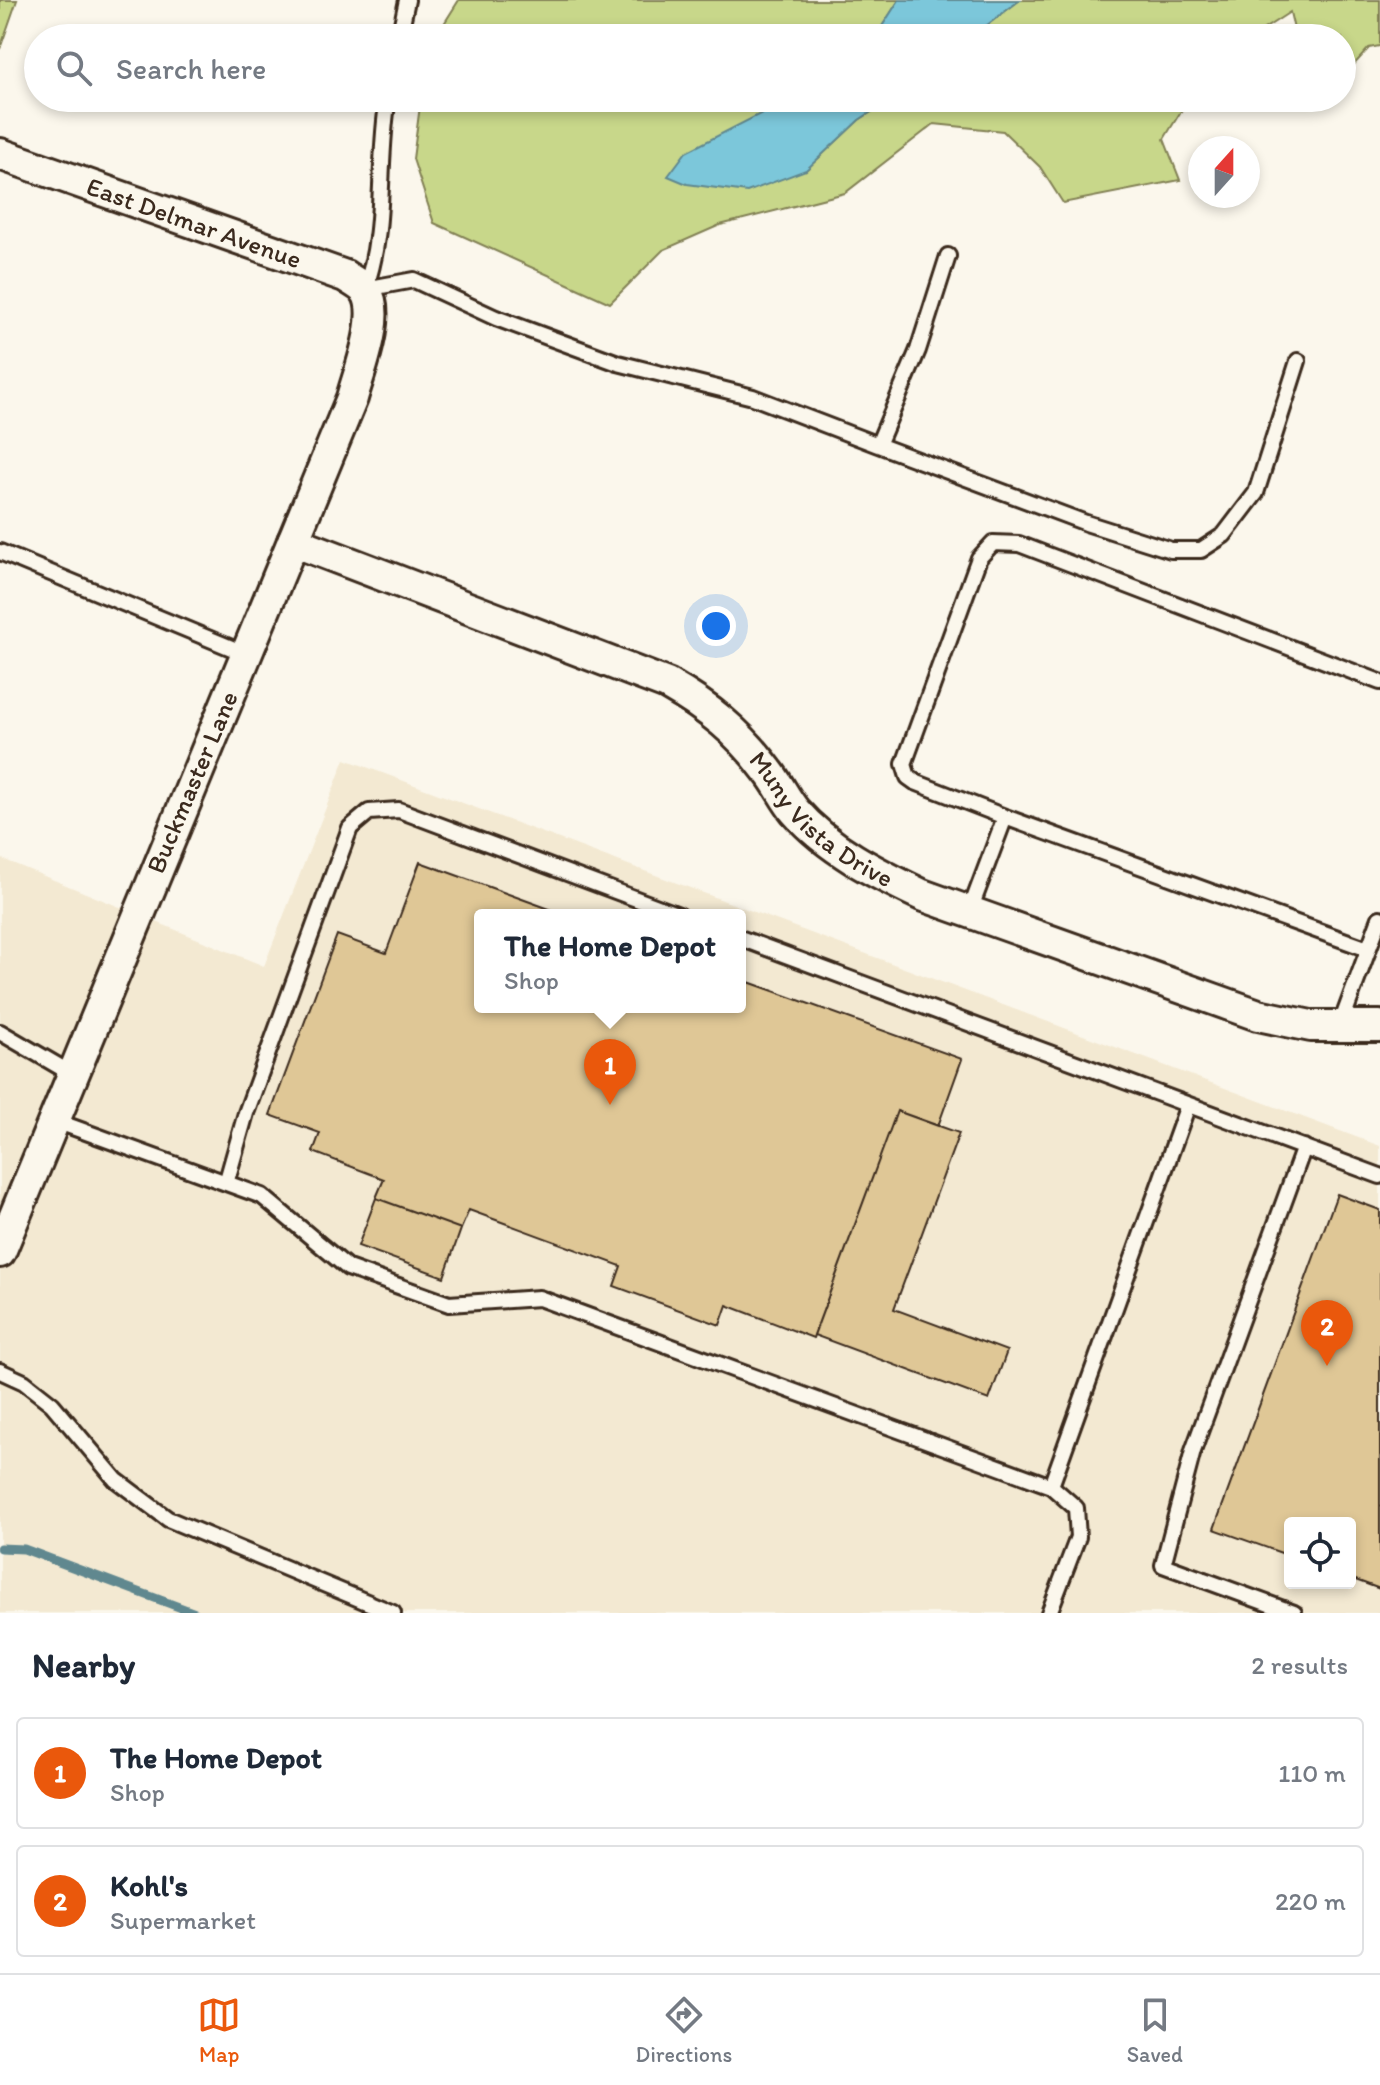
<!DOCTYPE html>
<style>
body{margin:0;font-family:Itim,sans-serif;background:#f6f6f7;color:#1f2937}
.controls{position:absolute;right:24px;bottom:24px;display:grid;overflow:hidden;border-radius:8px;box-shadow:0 4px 12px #0003}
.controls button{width:72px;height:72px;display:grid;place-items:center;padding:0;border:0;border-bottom:2px solid #e0e1e3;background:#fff;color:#1f2937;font:40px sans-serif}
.compass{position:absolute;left:1188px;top:136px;width:72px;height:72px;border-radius:50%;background:#fff;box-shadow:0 4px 12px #0003;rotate:21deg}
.you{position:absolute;left:716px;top:626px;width:28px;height:28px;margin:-20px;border:6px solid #fff;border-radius:50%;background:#1a73e8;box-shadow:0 0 0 12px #1a73e833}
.badge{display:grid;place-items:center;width:52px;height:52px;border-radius:50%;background:#ea580c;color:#fff;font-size:26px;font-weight:700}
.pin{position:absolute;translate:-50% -66px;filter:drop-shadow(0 2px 4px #0008)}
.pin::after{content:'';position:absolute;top:42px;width:28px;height:24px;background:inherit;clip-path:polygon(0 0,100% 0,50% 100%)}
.popup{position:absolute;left:474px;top:909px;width:272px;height:104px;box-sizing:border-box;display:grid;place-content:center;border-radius:8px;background:#fff;filter:drop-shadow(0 2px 6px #0005);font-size:26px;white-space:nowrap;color:#747a83}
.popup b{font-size:30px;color:#1f2937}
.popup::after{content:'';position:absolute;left:50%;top:100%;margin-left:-16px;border:16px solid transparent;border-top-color:#fff}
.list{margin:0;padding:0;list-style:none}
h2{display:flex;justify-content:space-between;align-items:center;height:104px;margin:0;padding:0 32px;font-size:34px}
h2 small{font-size:26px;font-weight:400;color:#747a83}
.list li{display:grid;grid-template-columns:52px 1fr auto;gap:24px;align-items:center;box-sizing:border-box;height:112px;margin:0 16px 16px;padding:0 16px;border:2px solid #e0e1e3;border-radius:8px}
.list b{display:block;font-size:30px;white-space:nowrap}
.list p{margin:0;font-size:26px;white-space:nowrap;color:#747a83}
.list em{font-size:26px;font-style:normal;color:#747a83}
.icon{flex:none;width:44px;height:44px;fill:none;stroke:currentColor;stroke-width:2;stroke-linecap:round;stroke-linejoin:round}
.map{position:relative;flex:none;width:1380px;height:1613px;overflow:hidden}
.search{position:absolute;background:#fff;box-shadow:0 4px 12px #0003;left:24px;right:24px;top:24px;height:88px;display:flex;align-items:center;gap:20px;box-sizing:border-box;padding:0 28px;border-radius:44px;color:#747a83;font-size:30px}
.sheet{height:360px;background:#fff}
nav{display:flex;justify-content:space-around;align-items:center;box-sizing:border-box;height:112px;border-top:2px solid #e0e1e3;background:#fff;font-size:22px;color:#747a83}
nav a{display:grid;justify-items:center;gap:4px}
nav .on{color:#ea580c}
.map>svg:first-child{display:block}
</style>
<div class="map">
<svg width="1380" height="1613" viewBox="0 0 1380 1613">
<rect width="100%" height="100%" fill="#fbf7ec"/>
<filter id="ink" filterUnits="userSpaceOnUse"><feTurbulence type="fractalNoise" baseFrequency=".0125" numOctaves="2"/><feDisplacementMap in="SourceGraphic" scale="16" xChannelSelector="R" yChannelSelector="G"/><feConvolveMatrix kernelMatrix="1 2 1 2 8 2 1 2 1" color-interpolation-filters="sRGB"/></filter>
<g filter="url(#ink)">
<path fill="#f3e9d2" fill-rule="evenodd" d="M345 759 1380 1146V1613H0V858L264 966ZM480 915H740V1007H480ZM1290 1523H1350V1583H1290Z"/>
<path fill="#c8d78a" stroke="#828054" stroke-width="2" d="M0 0H17L0 49Z
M459 0H899L879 31 870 38H435Z
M1020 0H1380V46L1369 48 1342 78V38H1296L1290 12 1250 38H970Z
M421 98H791L783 104 806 170 859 120 893 98H1189L1164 139 1180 180 1063 203 1040 167 1003 131 934 124 845 193 720 225 663 250 610 303 434 223 413 159Z"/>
<path fill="#7bc7da" stroke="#61888f" stroke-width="2" d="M899 0H1020L970 38H870L879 31Z
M791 98H893L859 120 806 170 747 192 687 184 668 176 686 152Z"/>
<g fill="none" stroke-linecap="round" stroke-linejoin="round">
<path stroke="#61888f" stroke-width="9" d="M0 1548 24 1549 195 1613"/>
</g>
<path fill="#dfc796" stroke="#3b2a1e" stroke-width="2" d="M420 862 566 915H480V1007H740V979L962 1059 938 1126 897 1111 813 1338 727 1305 720 1325 614 1286 621 1266 469 1210 461 1229 376 1198 384 1179 313 1152 320 1133 270 1115 337 935 386 953Z
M897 1111 959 1133 894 1309 1007 1351 989 1400 814 1335Z
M1337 1194 1380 1210V1589L1350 1578V1523H1290V1556L1214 1529Z
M376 1198 461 1229 444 1277 358 1246Z"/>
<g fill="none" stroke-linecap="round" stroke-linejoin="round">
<g stroke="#3b2a1e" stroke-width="20">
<path id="service" d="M399 38 407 0
M388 98C377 162 387 228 365 289L414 280 496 318 618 363 753 397 878 445 918 350 948 256
M878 445 1086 523 1171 550H1201L1224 535 1256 493 1298 361
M0 552 246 654
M1005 817 1368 949
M969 913 1005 817 915 782 908 777 904 764 979 558 993 543 1019 544 1380 682
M740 938 1380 1176
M1340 1026 1380 918
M0 1032 72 1074
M53 1120 262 1196 348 1268 449 1304 539 1298 1051 1486 1076 1508 1078 1537 1049 1613
M227 1180 246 1113 350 828 369 812 399 810 679 915
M0 1371 24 1382 52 1404 116 1480 168 1519 393 1613
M1051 1486 1188 1105
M1294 1613 1163 1565 1193 1451 1304 1147"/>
</g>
<g stroke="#3b2a1e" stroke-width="36">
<g id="minor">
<path id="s1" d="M0 154 345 276C351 280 361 285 366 291 382 315 359 372 352 398L0 1252"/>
<path id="s2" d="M293 541 667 684C709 708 739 732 768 771 778 783 785 799 795 811 829 850 876 873 922 895L1258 1015 1311 1026H1380"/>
</g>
</g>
<use href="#service" stroke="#fbf7ec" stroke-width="14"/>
<use href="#minor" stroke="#fbf7ec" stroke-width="30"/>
</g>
</g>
<g text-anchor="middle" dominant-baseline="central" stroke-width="8" stroke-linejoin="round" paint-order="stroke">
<g font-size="26" fill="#3b2a1e" stroke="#fbf7ec">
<text stroke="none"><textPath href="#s1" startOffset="206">East Delmar Avenue</textPath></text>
<text transform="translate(192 782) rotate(-67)">Buckmaster Lane</text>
<text stroke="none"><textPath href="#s2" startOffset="608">Muny Vista Drive</textPath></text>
</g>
</g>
</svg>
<div class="controls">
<button><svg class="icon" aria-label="locate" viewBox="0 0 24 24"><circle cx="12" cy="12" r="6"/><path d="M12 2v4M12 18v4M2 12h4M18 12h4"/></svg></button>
</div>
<svg class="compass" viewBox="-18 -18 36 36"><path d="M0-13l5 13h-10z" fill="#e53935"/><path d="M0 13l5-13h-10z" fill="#747a83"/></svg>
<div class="you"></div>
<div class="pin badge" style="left:610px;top:1105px">1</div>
<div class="popup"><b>The Home Depot</b>Shop</div>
<div class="pin badge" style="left:1327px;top:1366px">2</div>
<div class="search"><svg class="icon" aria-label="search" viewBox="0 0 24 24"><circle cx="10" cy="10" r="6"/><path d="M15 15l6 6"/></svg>Search here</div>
</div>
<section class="sheet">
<h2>Nearby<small>2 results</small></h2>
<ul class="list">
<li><span class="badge">1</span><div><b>The Home Depot</b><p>Shop</p></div><em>110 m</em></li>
<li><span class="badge">2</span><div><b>Kohl's</b><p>Supermarket</p></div><em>220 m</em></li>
</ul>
</section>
<nav>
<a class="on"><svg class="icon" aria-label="map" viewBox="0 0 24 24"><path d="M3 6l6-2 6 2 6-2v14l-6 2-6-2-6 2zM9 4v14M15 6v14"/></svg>Map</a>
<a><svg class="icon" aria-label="directions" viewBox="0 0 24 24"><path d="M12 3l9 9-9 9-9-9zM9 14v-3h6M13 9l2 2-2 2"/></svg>Directions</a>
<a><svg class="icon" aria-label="saved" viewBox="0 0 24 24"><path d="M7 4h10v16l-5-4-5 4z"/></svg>Saved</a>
</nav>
